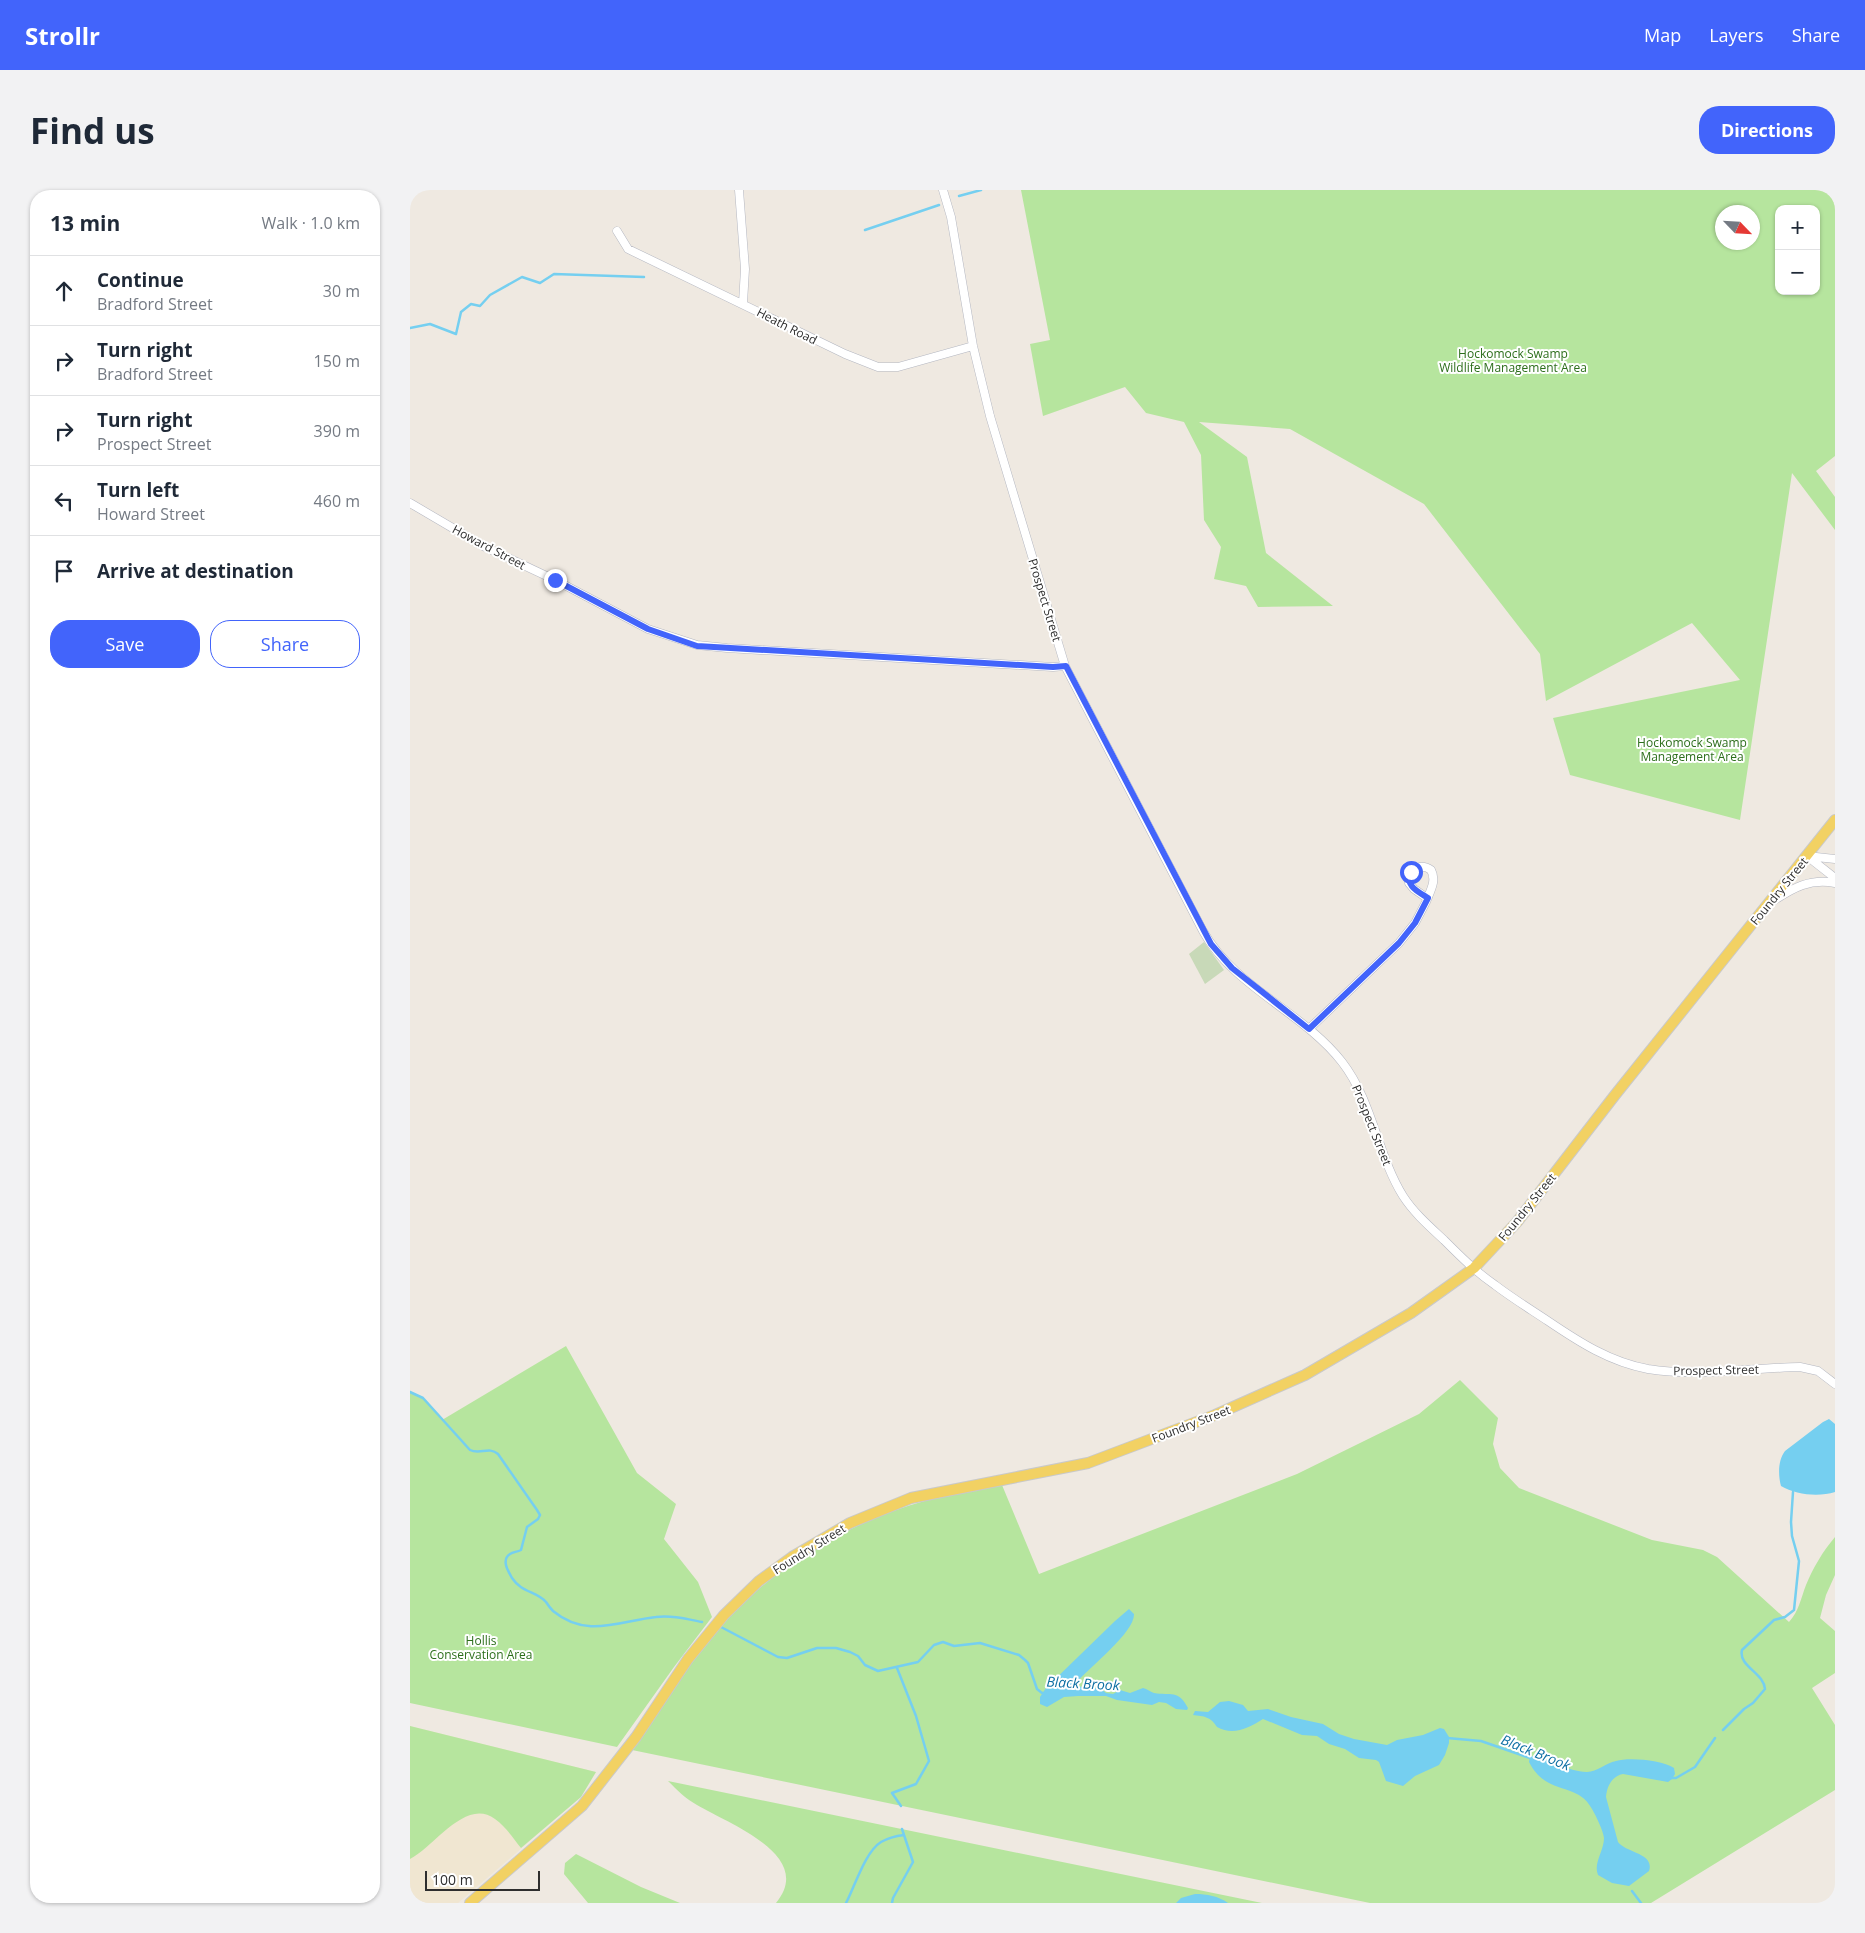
<!DOCTYPE html>
<meta charset="utf-8">
<style>
body{margin:0;font-family:"Open Sans",sans-serif;background:#f2f2f3;color:#1f2937}
.controls{position:absolute;right:15px;top:15px;display:grid;overflow:hidden;border-radius:10px;box-shadow:0 1px 4px #0004}
.controls button{width:45px;height:45px;display:grid;place-items:center;padding:0;border:0;border-bottom:1px solid #e0e1e3;background:#fff;color:#1f2937;font:25px sans-serif}
.compass{position:absolute;left:1305px;top:15px;width:45px;height:45px;border-radius:50%;background:#fff;box-shadow:0 1px 4px #0004;rotate:115deg}
.scale{position:absolute;left:15px;bottom:12px;width:115px;box-sizing:border-box;padding-left:5px;border:2px solid #2e2e2e;border-top:0;font-size:14px;line-height:18px;white-space:nowrap;color:#2e2e2e;-webkit-text-stroke:4px #fff;paint-order:stroke}
.stop{position:absolute;width:15px;height:15px;margin:-11px;border:4px solid #4264fb;border-radius:50%;background:#fff}
.stop.end{background:#4264fb;border-color:#fff;box-shadow:0 1px 5px #0008}
.list{margin:0;padding:0;list-style:none}
h2{display:flex;justify-content:space-between;align-items:center;height:65px;margin:0;padding:0 20px;font-size:21px}
h2 small{font-size:16px;font-weight:400;color:#747a83}
.list li{display:grid;grid-template-columns:32px 1fr auto;gap:15px;align-items:center;box-sizing:border-box;height:70px;padding:0 20px;border-top:1px solid #e0e1e3}
.list b{display:block;font-size:19px;white-space:nowrap}
.list p{margin:0;font-size:16px;white-space:nowrap;color:#747a83}
.list em{font-size:16px;font-style:normal;color:#747a83}
.actions{display:flex;gap:10px;padding:15px 20px}
.actions a{flex:1;padding:11px 0;border:1px solid #4264fb;border-radius:20px;text-align:center;font-size:18px;color:#4264fb}
.actions .main{background:#4264fb;color:#fff}
.icon{flex:none;width:28px;height:28px;fill:none;stroke:currentColor;stroke-width:2;stroke-linecap:round;stroke-linejoin:round}
.map{position:relative;flex:none;width:1425px;height:1713px;overflow:hidden;border-radius:20px}
header{display:flex;align-items:center;gap:30px;box-sizing:border-box;height:70px;padding:0 25px;background:#4264fb;color:#fff}
header strong{font-size:24px}
nav{display:flex;gap:28px;margin-inline-start:auto;font-size:18px}
.intro{display:flex;align-items:center;justify-content:space-between;box-sizing:border-box;height:120px;padding:0 30px}
h1{margin:0;font-size:35px}
.button{padding:12px 22px;border-radius:20px;background:#4264fb;color:#fff;font-size:18px;font-weight:700}
main{display:flex;gap:30px;padding:0 30px}
aside{flex:1;background:#fff;border-radius:20px;box-shadow:0 1px 4px #0004}
.map>svg:first-child{display:block}
</style>
<header>
<strong>Strollr</strong>
<nav><a>Map</a><a>Layers</a><a>Share</a></nav>
</header>
<div class="intro"><h1>Find us</h1><a class="button">Directions</a></div>
<main>
<aside>
<h2>13 min<small>Walk · 1.0 km</small></h2>
<ul class="list">
<li><svg class="icon" aria-label="ahead" viewBox="0 0 24 24"><path d="M12 20V5M6 11l6-6 6 6"/></svg><div><b>Continue</b><p>Bradford Street</p></div><em>30 m</em></li>
<li><svg class="icon" aria-label="right" viewBox="0 0 24 24"><path d="M7 20v-9h11M14 6l5 5-5 5"/></svg><div><b>Turn right</b><p>Bradford Street</p></div><em>150 m</em></li>
<li><svg class="icon" aria-label="right" viewBox="0 0 24 24"><path d="M7 20v-9h11M14 6l5 5-5 5"/></svg><div><b>Turn right</b><p>Prospect Street</p></div><em>390 m</em></li>
<li><svg class="icon" aria-label="left" viewBox="0 0 24 24"><path d="M17 20v-9H6M10 6l-5 5 5 5"/></svg><div><b>Turn left</b><p>Howard Street</p></div><em>460 m</em></li>
<li><svg class="icon" aria-label="arrive" viewBox="0 0 24 24"><path d="M6 21V4h12l-3 4 3 4H6"/></svg><div><b>Arrive at destination</b></div></li>
</ul>
<div class="actions"><a class="main">Save</a><a>Share</a></div>
</aside>
<div class="map">
<svg width="1425" height="1713" viewBox="0 0 1425 1713">
<rect width="100%" height="100%" fill="#efe9e1"/>
<path fill="#f0e6d1" d="M0 1536 186 1582 171 1607 48 1713H0Z"/>
<path fill="#b6e59e" fill-rule="evenodd" d="M611 0H1425V266L1406 281 1425 307V340L1382 283 1330 630 1160 585 1143 528 1330 490 1282 433 1136 511 1130 464 1014 314 880 239 789 232 837 267 856 363 923 416 848 417 836 396 804 389 811 357 794 330 791 265 774 232 736 223 715 197 633 226 620 154 640 150ZM1369 19H1406V101H1369ZM1312 22H1342V52H1312Z
M156 1156 227 1283 266 1314 254 1349 288 1392 302 1427 264 1477 207 1557 0 1513V1202L13 1208 32 1230Z
M1050 1190 1088 1228 1083 1254 1090 1278 1109 1298 1242 1350 1293 1360 1307 1367 1379 1432C1389 1421 1391 1408 1396 1395 1403 1378 1413 1361 1425 1347V1385L1416 1405 1410 1428 1425 1441V1483L1402 1498 1425 1535V1600L1241 1713H960L222 1560C252 1516 280 1470 315 1431 368 1374 443 1330 518 1310 542 1303 567 1299 592 1295L629 1384 887 1284 1009 1224Z
M0 1536 186 1582 171 1607 111 1658C103 1648 96 1637 85 1629 56 1607 25 1656 0 1669Z
M258 1591 852 1713H366C406 1665 317 1633 287 1615 276 1609 267 1600 258 1591Z
M166 1664 231 1697 270 1713H178L154 1684 155 1673Z"/>
<path fill="#c8d9b8" d="M794 752 814 780 795 794 779 764Z"/>
<path fill="#75cff0" d="M1419 1229 1425 1234V1302C1409 1307 1386 1305 1371 1296 1368 1285 1368 1270 1375 1261L1413 1232Z
M719 1419 724 1424C725 1442 680 1477 668 1491V1496L676 1498H690L696 1503 703 1504 710 1500 720 1503 733 1498C737 1499 741 1502 744 1503 761 1506 768 1499 778 1518L777 1520 766 1519 756 1513 749 1512 742 1515 707 1510 696 1506H668L654 1507 637 1517 630 1514V1507L636 1498 705 1431Z
M819 1511 833 1515 838 1521 858 1519 881 1527 913 1534 929 1544 944 1549 977 1555 987 1550 1013 1545 1030 1538 1034 1539 1039 1547V1553L1035 1565 1029 1575 1005 1586 993 1596 976 1591 969 1572 966 1570 949 1568 935 1559 919 1554 907 1546 892 1545 853 1529C839 1538 823 1546 807 1537 801 1527 794 1526 783 1525L785 1521 798 1522 810 1512Z
M1120 1566C1140 1567 1157 1582 1177 1582 1187 1582 1196 1573 1206 1571 1219 1567 1252 1570 1264 1578L1265 1584 1262 1589 1258 1592 1213 1584C1202 1586 1197 1596 1196 1607L1208 1652C1216 1663 1245 1663 1239 1681L1219 1696 1202 1693 1188 1685C1183 1673 1194 1661 1194 1648 1193 1640 1186 1626 1182 1619 1167 1591 1137 1607 1119 1572Z
M785 1704C797 1704 808 1706 818 1713H766L771 1708Z"/>
<g fill="none" stroke-linecap="round" stroke-linejoin="round">
<path stroke="#75cff0" stroke-width="2.5" d="M549 6 571 0
M455 40 529 15
M0 138 20 134 46 144 51 122 61 114 70 116 80 105 112 87 130 93 144 84 234 87
M0 1202 13 1208 60 1260C70 1265 79 1256 88 1264L127 1320 130 1325 128 1329 117 1337 111 1360C107 1362 103 1362 100 1364 91 1370 98 1381 102 1388 112 1403 126 1401 136 1412 138 1415 140 1418 143 1421 177 1449 209 1431 246 1427 261 1425 277 1429 292 1432
M311 1437 368 1467 377 1468 407 1458H426L440 1462 448 1466 455 1475 468 1481 508 1472 524 1455 533 1452 544 1456 570 1453 609 1465 615 1470 618 1473 627 1499 632 1503H635
M487 1478 506 1526 519 1571 506 1594 482 1603 491 1616
M1313 1540 1334 1519 1343 1513 1355 1499C1354 1483 1328 1476 1332 1460L1364 1430 1375 1427 1384 1420 1389 1371 1382 1346 1381 1332 1383 1302
M1037 1548 1071 1551 1120 1568
M1259 1588H1266L1285 1577 1305 1548
M1222 1701 1231 1713
M436 1713C445 1696 455 1662 471 1652 478 1648 486 1646 494 1645
M482 1713 483 1708 503 1672 492 1639"/>
<g stroke="#b4b7c1" stroke-width="9">
<path id="minor" d="M329 0 335 79 333 113
M533 0 541 27 563 156 580 226 655 476 793 741C824 797 893 822 932 872 963 912 967 964 993 1006 1004 1023 1019 1036 1034 1050 1050 1066 1066 1082 1085 1095 1102 1108 1120 1119 1138 1131 1169 1152 1200 1172 1238 1179 1288 1187 1340 1178 1390 1177L1408 1181 1425 1194
M207 41 218 59 435 164 468 177H488L563 156
M0 313 75 357 145 390 238 439 287 455 317 458 643 477 655 476
M1397 666 1425 688
M1397 666 1425 669
M1363 711C1383 698 1400 688 1425 693
M899 839 989 753 1005 733 1016 712C1020 701 1027 691 1021 680 1014 675 1006 676 1001 682L999 693 1004 699 1017 708"/>
</g>
<g stroke="#c9c9c9" stroke-width="12">
<path id="major" d="M60 1713 172 1616 226 1547 278 1469 314 1425 349 1391 382 1367 440 1333 501 1308 678 1273 805 1225 895 1185 1001 1123 1064 1078 1107 1032 1205 905 1425 630"/>
</g>
<use href="#minor" stroke="#fff" stroke-width="8"/>
<use href="#major" stroke="#f2d163" stroke-width="10"/>
</g>
<g fill="none" stroke-linecap="round" stroke-linejoin="round">
<path stroke="#4264fb" stroke-width="6" d="M145 390 238 439 287 456 643 477 656 476 801 754 822 778 899 839 989 753 1005 733 1018 708C1007 701 995 696 1001 682"/>
</g>
<g text-anchor="middle" dominant-baseline="central" stroke-width="4" stroke-linejoin="round" paint-order="stroke">
<g font-size="12" fill="#2e2e2e" stroke="#fff">
<text transform="translate(377 136) rotate(27)">Heath Road</text>
<text transform="translate(79 357) rotate(28)">Howard Street</text>
<text transform="translate(635 410) rotate(73)">Prospect Street</text>
<text transform="translate(1369 701) rotate(-51)">Foundry Street</text>
<text transform="translate(962 935) rotate(68)">Prospect Street</text>
<text transform="translate(1117 1017) rotate(-51)">Foundry Street</text>
<text transform="translate(1306 1180) rotate(-1)">Prospect Street</text>
<text transform="translate(781 1234) rotate(-21)">Foundry Street</text>
<text transform="translate(399 1359) rotate(-32)">Foundry Street</text>
</g>
<g font-size="12" fill="#2c6e1b" stroke="#fff">
<text x="1103" y="163">Hockomock Swamp<tspan x="1103" dy="14">Wildlife Management Area</tspan></text>
<text x="1282" y="552">Hockomock Swamp<tspan x="1282" dy="14">Management Area</tspan></text>
<text x="71" y="1450">Hollis<tspan x="71" dy="14">Conservation Area</tspan></text>
</g>
<g font-size="14" font-style="italic" fill="#0d6fa3" stroke="#fff">
<text transform="translate(673 1493) rotate(3)">Black Brook</text>
<text transform="translate(1126 1562) rotate(22)">Black Brook</text>
</g>
</g>
</svg>
<div class="controls">
<button>+</button>
<button>−</button>
</div>
<svg class="compass" viewBox="-18 -18 36 36"><path d="M0-13l5 13h-10z" fill="#e53935"/><path d="M0 13l5-13h-10z" fill="#747a83"/></svg>
<div class="scale">100 m</div>
<div class="stop" style="left:1001px;top:682px"></div>
<div class="stop end" style="left:145px;top:390px"></div>
</div>
</main>
